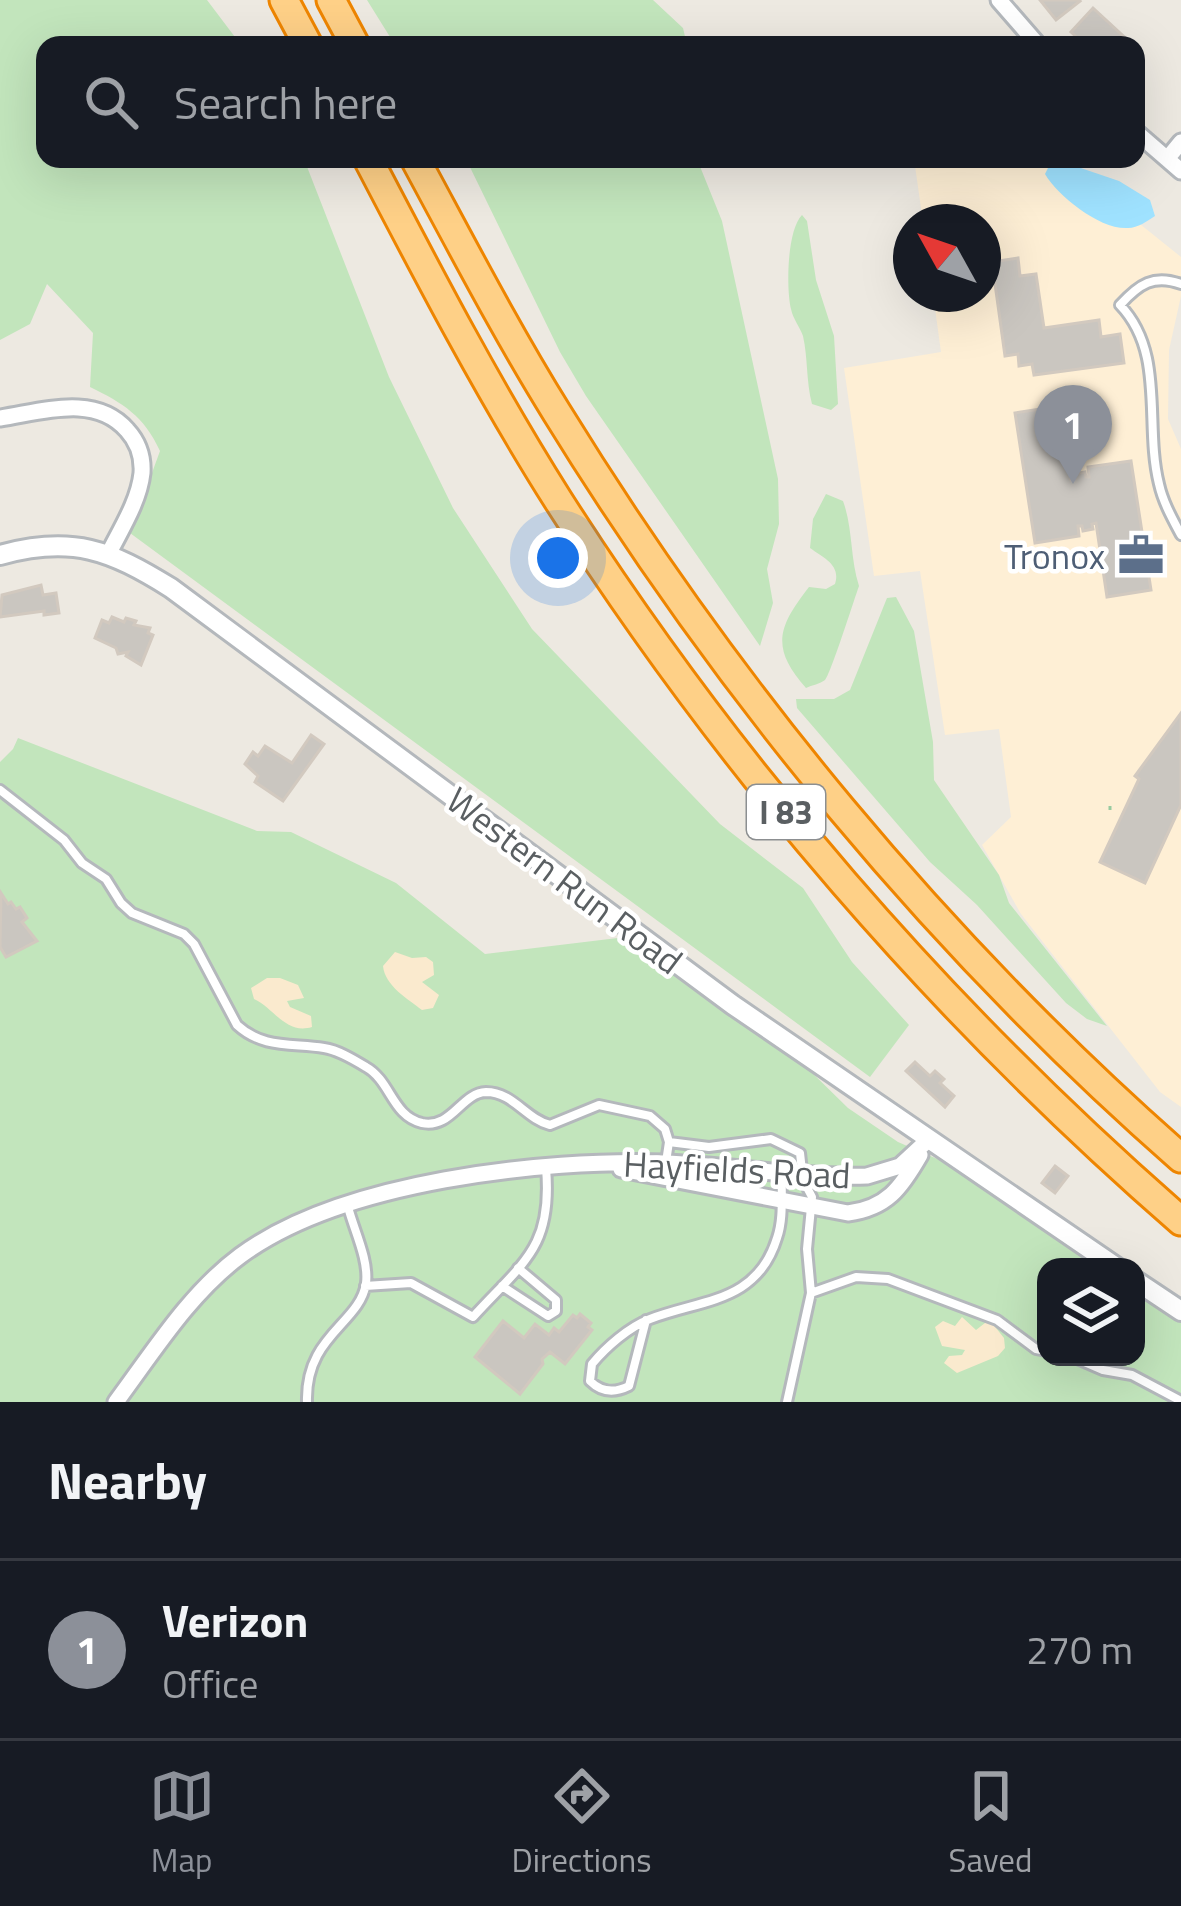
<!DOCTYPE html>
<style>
body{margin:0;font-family:"Titillium Web",sans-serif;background:#242831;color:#f1f3f6}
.controls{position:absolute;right:36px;bottom:36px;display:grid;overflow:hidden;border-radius:24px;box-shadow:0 12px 48px #0002}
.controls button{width:108px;height:108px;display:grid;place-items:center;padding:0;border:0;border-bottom:3px solid #363941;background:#171b24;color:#f1f3f6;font:60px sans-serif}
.compass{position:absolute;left:893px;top:204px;width:108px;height:108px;border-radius:50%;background:#171b24;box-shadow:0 12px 48px #0002;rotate:310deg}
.you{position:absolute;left:558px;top:558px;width:42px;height:42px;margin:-30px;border:9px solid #fff;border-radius:50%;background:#1a73e8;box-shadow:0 0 0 18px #1a73e833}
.badge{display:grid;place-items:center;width:78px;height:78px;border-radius:50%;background:#8c9099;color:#fff;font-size:39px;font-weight:700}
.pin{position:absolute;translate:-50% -99px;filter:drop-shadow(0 3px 6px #0008)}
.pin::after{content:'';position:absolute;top:63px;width:42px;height:36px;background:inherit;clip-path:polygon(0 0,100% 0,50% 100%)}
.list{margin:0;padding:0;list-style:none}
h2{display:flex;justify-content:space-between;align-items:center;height:156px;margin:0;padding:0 48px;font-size:51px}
h2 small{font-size:39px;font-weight:400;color:#9ea1a6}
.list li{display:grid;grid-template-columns:78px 1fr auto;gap:36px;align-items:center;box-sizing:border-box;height:180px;padding:0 48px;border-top:3px solid #363941}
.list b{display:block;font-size:45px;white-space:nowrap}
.list p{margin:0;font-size:39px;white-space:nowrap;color:#9ea1a6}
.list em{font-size:39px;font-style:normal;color:#9ea1a6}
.icon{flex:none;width:66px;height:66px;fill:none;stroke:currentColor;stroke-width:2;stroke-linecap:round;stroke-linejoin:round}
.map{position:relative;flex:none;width:1181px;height:1402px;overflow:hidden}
.search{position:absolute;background:#171b24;box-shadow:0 12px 48px #0002;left:36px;right:36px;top:36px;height:132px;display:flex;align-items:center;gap:30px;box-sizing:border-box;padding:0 42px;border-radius:24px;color:#9ea1a6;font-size:45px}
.sheet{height:336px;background:#171b24}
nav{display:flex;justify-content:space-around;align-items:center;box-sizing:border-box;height:168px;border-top:3px solid #363941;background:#171b24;font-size:33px;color:#9ea1a6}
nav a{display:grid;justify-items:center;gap:6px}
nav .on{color:#8c9099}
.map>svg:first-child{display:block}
</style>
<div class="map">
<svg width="1181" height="1402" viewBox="0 0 1181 1402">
<rect width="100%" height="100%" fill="#ede9e1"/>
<path fill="#feefd5" d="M914 159H1059L1181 257V296L1169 350 1168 419 1181 449V1107L1160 1092 1021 914 982 845 1011 817 999 729 945 735 920 571 874 576 844 368 941 352 933 294H983V222H923Z"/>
<path fill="#c2e5bc" d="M0 0H207L241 45H45V159H304L389 377 453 508 532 629 720 824 803 888 852 962 909 1025 870 1077 130 533 160 451C144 416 123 403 90 387L93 333 47 284 30 324 0 340Z
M367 0H653L683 28 687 45H395Z
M466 159H697L722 221 778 479 779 524 767 569 773 603 760 646 586 396 560 352Z
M802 215 807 221 816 280 834 336 838 404 831 410 812 404C806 381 808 358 803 336 800 327 793 319 791 309 786 288 787 230 802 215Z
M826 494 843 501C853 528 850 558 859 586 854 600 830 676 825 680 820 684 812 685 806 688 771 648 777 628 809 587L826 589 835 584C841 565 824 558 810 548L813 519Z
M896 597 914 631 933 742 934 780 999 875 1009 903 1107 1026 1087 1019 1066 1003 977 905 930 862 797 708 796 699H834L850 690 887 598Z
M18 738 257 831 291 832 396 883 485 954 626 937 797 1058 848 1108 898 1142 942 1161 1097 1267H1046V1357H1136V1287L1181 1316V1402H0V762L13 749Z"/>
<path fill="#faeace" d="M395 952 412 958 426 957 433 962 434 975 422 982 439 995 433 1008 422 1010C408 999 385 986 383 966Z
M267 978H280L298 985 304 998 287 1001 290 1007 311 1016 312 1027C286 1035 274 1008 254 999L251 988Z
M962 1317 976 1330 985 1323H992L1004 1338 1005 1348 998 1356 957 1373 944 1363 949 1356 962 1355 965 1350 942 1346 935 1327 943 1321 955 1326Z"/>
<path fill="#9fe2ff" d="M1066 163 1119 181 1150 200 1155 216C1147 221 1138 228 1128 228 1100 230 1058 196 1045 174L1049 166Z"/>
<path fill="#cac6c0" stroke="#d2c9bf" stroke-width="3" d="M1040 0H1079L1080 1 1056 20Z
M1093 8 1133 45H1085L1071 32Z
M1018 258 1020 276 1036 274 1044 328 1099 320 1101 337 1120 334 1124 363 1034 375 1032 364 1019 366 1018 354 1005 356 992 262Z
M1060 406 1071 481 1073 474 1085 472 1086 477H1089L1088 467 1131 461 1151 590 1107 597 1096 523 1092 524 1093 529 1083 531 1082 526H1078L1079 536 1035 543 1015 413Z
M41 585 43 595 56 593 59 613 44 615V611L0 617 2 595Z
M112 617 124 622 126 618 136 621 134 625 150 628 148 633 153 635 141 665 126 656 128 652 118 654 116 648 95 638 102 620 109 623Z
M1181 713V805L1145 883 1100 862 1139 779 1135 776Z
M311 735 324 744 283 801 255 782 258 776 245 764 253 752 258 756 265 746 292 763Z
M1 893 8 904 11 902 16 909 20 907 27 918 22 922 37 941 6 957 0 947Z
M915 1062 930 1076 935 1071 944 1079 940 1083 954 1096 945 1107 906 1071Z
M1055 1166 1068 1176 1055 1193 1042 1183Z
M580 1314 591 1323 588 1327 592 1330 565 1364 550 1352 542 1359 543 1364 520 1394 475 1357 503 1321 524 1338 535 1324 549 1335 554 1328 559 1332 573 1315 577 1318Z"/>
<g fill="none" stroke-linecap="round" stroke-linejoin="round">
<g stroke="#b4b8bc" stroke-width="14">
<path id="service" d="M1181 284C1154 274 1139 284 1120 305 1166 353 1144 424 1159 484 1163 502 1172 518 1181 535
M0 790 64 840 82 863 106 879 121 903 132 913 184 934 194 944 237 1025C263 1049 292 1043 324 1048 338 1050 353 1059 366 1067 391 1081 392 1116 422 1123 452 1129 461 1093 486 1092 513 1092 526 1119 550 1125L599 1105 650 1116 665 1129 669 1142 666 1162
M669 1142 709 1147 771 1139 800 1153 803 1180 812 1197 807 1249 811 1293 787 1402
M365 1286 411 1283 473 1317C523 1262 553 1248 546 1168
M502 1286 548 1316 556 1311V1300L518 1268
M811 1293 856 1277 888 1279 997 1320 1036 1349 1046 1351
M646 1320 629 1386C615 1393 602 1393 590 1381L592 1364C606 1347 629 1327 650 1319 702 1299 757 1303 777 1238 784 1218 781 1194 782 1173
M1073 1357 1103 1370 1132 1375 1181 1401
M307 1402C305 1335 360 1324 366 1283 369 1260 354 1230 348 1207"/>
</g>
<g stroke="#b4b8bc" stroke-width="21">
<path id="minor" d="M999 0 1038 45
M1136 132 1181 171
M1167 159 1181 142
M0 418C41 412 95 393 127 430 138 442 143 457 142 473 139 501 121 529 109 553
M621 1169 848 1213C887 1208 901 1188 920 1155
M116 1402C154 1351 189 1294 240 1256 341 1181 543 1159 665 1163 732 1166 800 1178 867 1176L900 1166 927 1141"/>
</g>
<g stroke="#b4b8bc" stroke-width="24">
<path id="tertiary" d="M0 555C72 535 110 550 171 588L733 1005 1116 1267
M1136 1281 1181 1311"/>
</g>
<g stroke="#ee8500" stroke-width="33">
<path id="motorway" d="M284 0 308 45
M331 0 355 45
M368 159C428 274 489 391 558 500 729 768 942 1013 1181 1221
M415 159C461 244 506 331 557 413 727 689 938 945 1181 1158"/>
</g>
<path stroke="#98cba0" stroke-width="3" stroke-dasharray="12 6" stroke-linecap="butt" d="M1110 806V810"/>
<use href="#service" stroke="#fff" stroke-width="8"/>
<use href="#minor" stroke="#fff" stroke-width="15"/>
<use href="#tertiary" stroke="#fff" stroke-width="18"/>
<use href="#motorway" stroke="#fed087" stroke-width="27"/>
</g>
<defs>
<g id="office-bare" transform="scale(3.6)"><path d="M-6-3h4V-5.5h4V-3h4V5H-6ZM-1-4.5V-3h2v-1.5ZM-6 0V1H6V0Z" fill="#5c6f8a" stroke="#fff" stroke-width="2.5" paint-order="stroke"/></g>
</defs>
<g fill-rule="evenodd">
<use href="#office-bare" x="1141" y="555"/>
</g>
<g text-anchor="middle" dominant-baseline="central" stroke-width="9" stroke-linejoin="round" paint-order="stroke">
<rect fill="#fff" stroke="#8c8f91" stroke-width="3" x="747" y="785" width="78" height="54" rx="9"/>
<g font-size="33" font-weight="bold" fill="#5a5f62">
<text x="786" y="812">I 83</text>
</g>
<g font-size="36" fill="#4e5e75" stroke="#fff" text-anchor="end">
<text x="1105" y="555">Tronox</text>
</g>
<g font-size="36" fill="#5a5f62" stroke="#fff">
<text transform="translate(565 880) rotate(37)">Western Run Road</text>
<text transform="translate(737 1169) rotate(3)">Hayfields Road</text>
</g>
</g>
</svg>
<div class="controls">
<button><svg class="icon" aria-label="layers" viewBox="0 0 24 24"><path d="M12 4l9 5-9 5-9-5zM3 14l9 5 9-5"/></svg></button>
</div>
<svg class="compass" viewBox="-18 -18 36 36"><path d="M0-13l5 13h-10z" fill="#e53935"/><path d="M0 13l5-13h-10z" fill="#9ea1a6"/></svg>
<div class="you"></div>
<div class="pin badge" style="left:1073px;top:484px">1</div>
<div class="search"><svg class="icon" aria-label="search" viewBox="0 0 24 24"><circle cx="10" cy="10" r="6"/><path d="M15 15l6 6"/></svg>Search here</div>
</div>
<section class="sheet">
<h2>Nearby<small></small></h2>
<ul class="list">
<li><span class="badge">1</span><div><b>Verizon</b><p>Office</p></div><em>270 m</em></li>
</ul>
</section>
<nav>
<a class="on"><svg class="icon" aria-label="map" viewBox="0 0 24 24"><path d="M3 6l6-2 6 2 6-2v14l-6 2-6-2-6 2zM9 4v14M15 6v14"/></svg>Map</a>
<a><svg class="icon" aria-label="directions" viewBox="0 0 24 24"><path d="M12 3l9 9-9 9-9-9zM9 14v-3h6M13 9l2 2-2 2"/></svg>Directions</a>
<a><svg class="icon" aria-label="saved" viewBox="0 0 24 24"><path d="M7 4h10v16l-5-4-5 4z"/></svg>Saved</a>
</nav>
